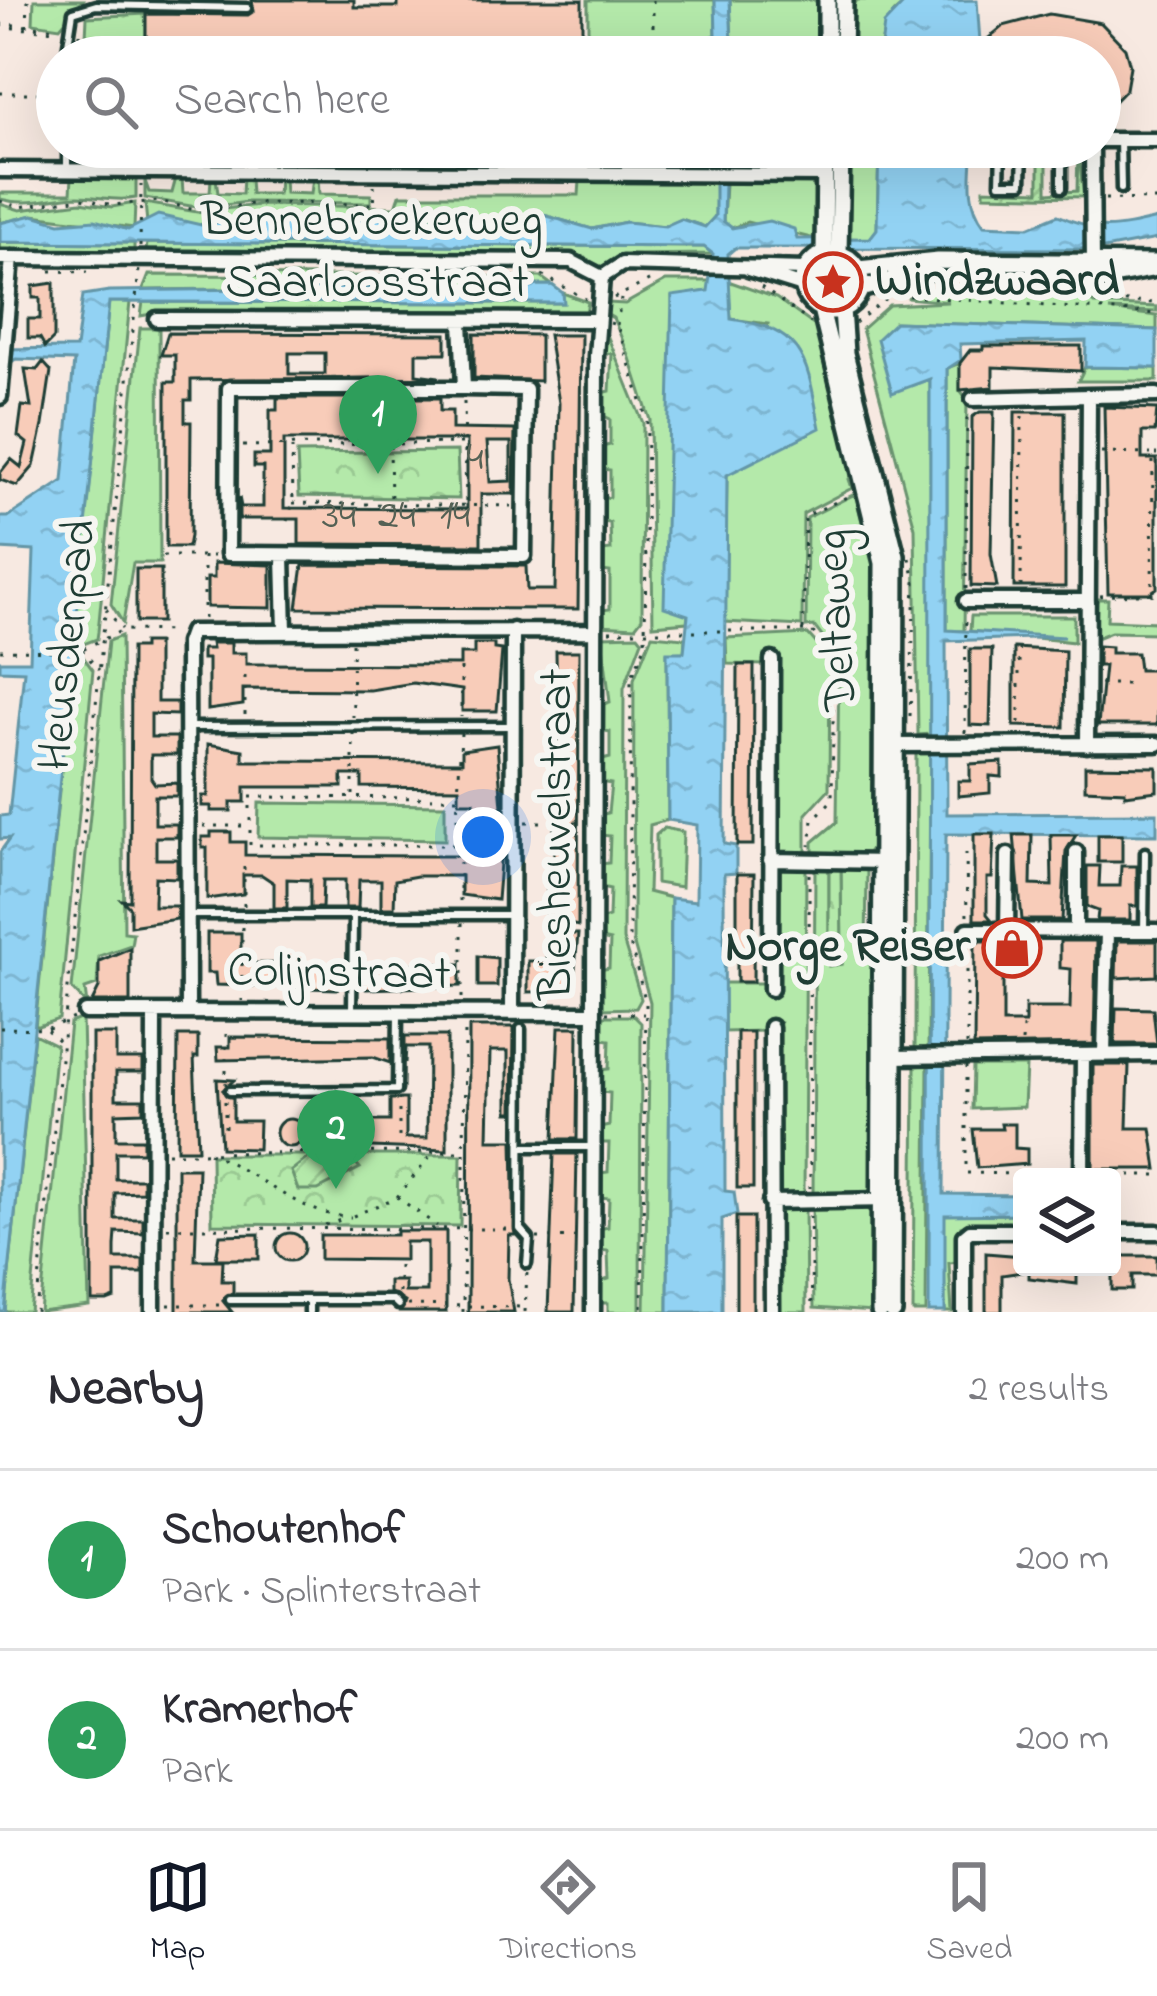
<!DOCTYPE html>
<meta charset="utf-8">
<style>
body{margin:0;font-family:"Indie Flower",sans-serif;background:#f2f2f3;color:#2b2b33}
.controls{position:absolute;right:36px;bottom:36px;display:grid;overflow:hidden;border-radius:12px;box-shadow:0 12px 48px #0002}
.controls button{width:108px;height:108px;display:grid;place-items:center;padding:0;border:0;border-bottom:3px solid #e1e1e2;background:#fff;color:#2b2b33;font:60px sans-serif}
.you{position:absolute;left:483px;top:837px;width:42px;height:42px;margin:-30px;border:9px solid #fff;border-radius:50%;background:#1a73e8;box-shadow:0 0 0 18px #1a73e833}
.badge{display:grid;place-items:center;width:78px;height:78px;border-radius:50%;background:#111827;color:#fff;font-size:39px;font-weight:700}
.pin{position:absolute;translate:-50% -99px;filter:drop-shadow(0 3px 6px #0008)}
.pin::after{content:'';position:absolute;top:63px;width:42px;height:36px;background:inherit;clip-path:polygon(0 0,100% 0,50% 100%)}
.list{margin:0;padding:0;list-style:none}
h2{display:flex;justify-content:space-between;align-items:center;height:156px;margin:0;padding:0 48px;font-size:51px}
h2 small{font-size:39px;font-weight:400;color:#7c7c81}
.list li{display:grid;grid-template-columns:78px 1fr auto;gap:36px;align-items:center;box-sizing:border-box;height:180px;padding:0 48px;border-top:3px solid #e1e1e2}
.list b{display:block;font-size:45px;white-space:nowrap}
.list p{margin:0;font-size:39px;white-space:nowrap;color:#7c7c81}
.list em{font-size:39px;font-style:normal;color:#7c7c81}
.icon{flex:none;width:66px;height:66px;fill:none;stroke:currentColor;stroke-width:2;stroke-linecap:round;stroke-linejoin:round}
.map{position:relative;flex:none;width:1157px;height:1312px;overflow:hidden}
.search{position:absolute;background:#fff;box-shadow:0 12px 48px #0002;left:36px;right:36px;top:36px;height:132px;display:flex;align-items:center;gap:30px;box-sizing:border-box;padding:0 42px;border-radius:66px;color:#7c7c81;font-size:45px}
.sheet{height:516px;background:#fff}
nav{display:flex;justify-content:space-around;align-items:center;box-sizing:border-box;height:168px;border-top:3px solid #e1e1e2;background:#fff;font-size:33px;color:#7c7c81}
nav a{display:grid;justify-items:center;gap:6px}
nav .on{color:#111827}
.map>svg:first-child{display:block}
</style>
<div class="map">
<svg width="1157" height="1312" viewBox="0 0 1157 1312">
<defs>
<pattern id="forest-crowns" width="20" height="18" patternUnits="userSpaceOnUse" patternTransform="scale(3)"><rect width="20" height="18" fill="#b4e9aa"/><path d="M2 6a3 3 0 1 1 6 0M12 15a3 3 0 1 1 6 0" fill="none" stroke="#9ac993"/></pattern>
<pattern id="garden-furrows" width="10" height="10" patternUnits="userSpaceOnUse" patternTransform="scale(3)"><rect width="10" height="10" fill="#b4e9aa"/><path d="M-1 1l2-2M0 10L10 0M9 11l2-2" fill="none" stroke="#9ac993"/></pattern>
<pattern id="water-ripples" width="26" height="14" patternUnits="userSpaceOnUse" patternTransform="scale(3)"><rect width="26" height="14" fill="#92d2f3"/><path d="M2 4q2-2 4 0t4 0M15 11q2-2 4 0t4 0" fill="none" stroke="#7db5d1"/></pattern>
</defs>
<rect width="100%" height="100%" fill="#f7e9e1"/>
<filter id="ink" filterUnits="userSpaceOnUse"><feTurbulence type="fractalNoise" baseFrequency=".00833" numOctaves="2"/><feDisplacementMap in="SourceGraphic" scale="24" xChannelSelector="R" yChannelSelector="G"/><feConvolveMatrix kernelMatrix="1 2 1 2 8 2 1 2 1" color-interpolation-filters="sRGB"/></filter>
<g filter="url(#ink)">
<path fill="#b4e9aa" stroke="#6a936f" stroke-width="3" d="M34 0H83L60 27 33 23Z
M588 0H715L716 34 686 57H588Z
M730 0H815L821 11V57H746L732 43Z
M857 0H915C888 7 881 32 880 57H851V11Z
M73 147H126L128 155 136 153V166L84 165Z
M582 147H715L716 168 579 169Z
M725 147H817L816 160 803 171 725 169Z
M849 147H879L877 229 870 239 848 238Z
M72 177H136V198C115 202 99 196 78 196 49 197 29 207 0 199V193H71Z
M313 177H318L319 194 371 195V203L248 202 202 208 145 198V181L149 192 172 193 176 178H182L183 193H210L211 178H216L218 193 242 194 243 178 250 179 251 194H278L279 178 284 179 285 193 311 194Z
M806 179 822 192 819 240 747 222 732 228 723 222 725 183Z
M580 181H716L715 217 705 227 682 219 666 226 626 222 592 229 537 213 476 227 422 216 411 225 394 218 355 219 326 228 262 215 215 225 147 223 145 203 197 212 259 205 396 207 400 195H579Z
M81 202 112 207 135 203 134 228 33 215 0 223V204L20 210Z
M0 242 134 243V255L0 254Z
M147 243 705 247 713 254 628 255 598 268 575 255 146 251Z
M149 275 541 277 552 285 143 290Z
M666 281H712L708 291 672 297 688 614 687 622 653 625 650 420 630 358 613 318 606 314 608 303 625 304Z
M728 281 776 298 822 331 857 470 849 479 852 488 803 514 802 626 725 622 727 475 768 324 731 319Z
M954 285 1082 293 1094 304 1157 307V312L1109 310 1157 316V330L895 322 930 378 931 734 918 735 915 528 862 329 889 305 948 302 907 298Z
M563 293 588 302 586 313 175 310 141 316 143 302 563 303Z
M109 301 130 302 98 632 97 639 73 648Z
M603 325 643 423 642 618 635 627 600 625 602 610 610 609V572L601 571 602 551 611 550 610 523 600 522 602 499 610 497V470L602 469V447L610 445V419L602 415V393L610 391 612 354 602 352Z
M140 328H159L160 563H133L123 623 111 604Z
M960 363V390L967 399 964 631H947V368Z
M1085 367 1157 368V381H1078Z
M855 494 863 525 871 522 878 579 879 838 867 854 813 855V842L837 822 839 659 814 626 806 627 807 518Z
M1097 599H1108L1107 620 1157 622V633L1111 632 1096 638Z
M971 616H1074V642L970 631Z
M808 634 830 659 829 789 806 814V853H780L779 656 764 655V665L727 664 726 638Z
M638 635 642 640 624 688 623 940 641 999 636 1008 601 1009 600 970 609 968 610 941 601 939 600 920 609 917 610 889 601 887 600 864 609 863 610 836 601 835 599 815 608 813 611 784 600 782 599 761 610 758V732L601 730 600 705 610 702 602 636Z
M652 635 685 638 684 652 667 653 668 820 650 825 648 892 671 898 668 1312H645L650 1002 633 941 634 679Z
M121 636 124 932 133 933 131 945 99 956 97 985 85 989 87 1005 72 989 108 641Z
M73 653 81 654 93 670 59 1019 35 1027Z
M916 752H930L928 1049H915Z
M259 803 445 805V840L258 837Z
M664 828 683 832 681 887 656 883V835Z
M780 865H806L804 1196H777L780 1023H764L765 1031 723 1032V983H763V993L779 992Z
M867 866 866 955 876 957V1183L864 1196H813L815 867H829V965L842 964 841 867Z
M600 1016H634L641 1023 640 1312H608V1303H599V1282L609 1279 608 1251 599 1250V1229L608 1227 609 1198 600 1197V1173L608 1172 609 1143H600V1128L609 1126 610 1093 600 1092V1070L609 1069 610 1040 602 1039Z
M82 1018 89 1306 40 1312 70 1023Z
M34 1034 56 1045 30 1312H5Z
M928 1065 926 1312H913L915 1066Z
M973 1066H1026L1024 1107 972 1109Z
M805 1206 806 1312H778L777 1208Z
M812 1206H863L874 1215 873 1312 814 1308Z
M944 1214H1022V1225L961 1226 960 1262 949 1263 952 1312H945Z"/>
<path fill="url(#forest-crowns)" stroke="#6a936f" stroke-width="3" d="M146 14V57H85L87 17Z
M457 451 459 499 299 496 297 453Z
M829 867H841L842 964 829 966Z
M211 1155H461L460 1226 212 1224Z"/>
<path fill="url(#garden-furrows)" stroke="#6a936f" stroke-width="3" d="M1078 147 1084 197 984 195V189L1039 191V149L1047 148V193L1077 191Z
M314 1153 353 1160 360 1168 318 1190H298L291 1171Z"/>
<path fill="url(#water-ripples)" stroke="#6496a7" stroke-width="3" d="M715 0H730L732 43 746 57H686L716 34Z
M977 0 980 42 969 57H880L884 24 905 2Z
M715 147H725L723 221 732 228 769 221 794 229 797 239 870 238 877 229 879 147H973C971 174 966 202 984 225L1029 227 1058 215C1097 233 1115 229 1157 219V239L1104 249 735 248 728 254 731 319C807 329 807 363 820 428L727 475 724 844 736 846V873L724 874 725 1191 734 1192 737 1214 722 1219V1312H668L671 898 696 901 697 825 668 820 667 652H684L688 615 664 607 672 296 708 291 713 254 704 247 0 242V223L33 215 60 223 95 220 128 230 158 215 201 225 262 215 326 228 355 219 395 218 411 225 421 216 476 227 537 213 592 229 626 222 665 226 681 219 705 227 715 216Z
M552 285 563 293 564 303 109 302 5 1312H0V852L10 838 0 839V816L9 815 24 671 0 670V661H30L34 551 0 549V517H8L63 481 74 361 16 359 0 369V349L76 348 83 295 109 291Z
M895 322 1157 330V368L1085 367 1086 341 960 344 961 360 947 369V630L1064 637 946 641 947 814 1157 813V835L946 834 944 1194 1022 1195V1214L945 1215V1312H929L930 379 892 393 877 339Z"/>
<path fill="#f8ccb9" stroke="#1f3d34" stroke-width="3" fill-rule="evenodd" d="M252 0H354V7H398V0H582V57H146V14L248 15 254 11Z
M1049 14 1101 23 1125 48 1130 66 1126 89 1100 116V57H966L1003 26Z
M54 283V338L45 347 40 338H28V319H40V298H33V286Z
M168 333 446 334V353H416V374L439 377 191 380V400H185V422H191L190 536 188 547H166V382H175V355H161ZM289 353H325V374H289Z
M474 334 540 335V381L474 378Z
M548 335H581L578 609 297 608 303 565 526 566 527 590H555L559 403Z
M983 346H1081V371L993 367V387L960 390V363L970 350H983Z
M43 362 51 371 43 425 34 466 17 486 0 480V473L11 459 21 467 27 443 18 436 22 406 31 407 25 369 37 370Z
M277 398H440V411H452V429L515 430 514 494H481V545L299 544V519H239V497L241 507H263V467H254V455H270V410H277ZM284 440H467V509L284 508ZM487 442H511V481L490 482Z
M1104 407 1157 409 1155 432H1142V459H1157V588L1150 593H1108Z
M980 412H994L991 554 997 587 971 586 972 417Z
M1015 412H1065V587H1014Z
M214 563 271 565V608L207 607V578H214Z
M136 569H161V622H136Z
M143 643H157V702H177V715L151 714V737H177V755H151V778L155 784 177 783V796H155V824H177V837H156V859H177V878L155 877 154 901V906H177V919L130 926V908L122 900 130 901 131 648H143Z
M211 643H231V653H246V664H261L460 665V654H474V644H494V649L502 650 497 711H462V690L413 683 370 690 243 689V705L208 710V659H202V649H212Z
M1098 646 1111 647V653H1137L1139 670H1157V725H1098L1104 666H1098Z
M1014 648 1065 651 1064 727 1014 726Z
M970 649H992L990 726 970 725Z
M556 651H579L578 926 547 919V886H554V829H559Z
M738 665H754L753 845H737Z
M208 744 243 750V761H262L462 762V750L497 745 502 807 474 812V802H459V788L362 787V775H342V787H245V802H231V811H211V806H202V796H208Z
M1002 762V777L990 776V793L958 796V781H970V764Z
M1085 766 1157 767V791L1125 795V791L1085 789Z
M211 832H231V842H245V855L430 856H459V842L474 843V833H494L493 838H502L497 900 461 895V876H417L395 880 394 908H381V880H359L358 908H345V880H323L322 908H310V880L287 879V908H274V883L262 875H243V894L207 899V848H202V837H211Z
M974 834H994L992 878H987V914L992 920H974Z
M1014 835H1032L1031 885 1052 886 1051 835H1076L1066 851 1062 920H1022Z
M1098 835H1122V862H1098Z
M1087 866H1100L1099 886H1120L1121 866H1137V906H1130V920H1097L1098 911 1087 907Z
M737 874H754L753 982H737Z
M207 933H241V963L342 964 345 982 337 989 216 985 215 973H207Z
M547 934H578L573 991 528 992V961H547Z
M975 941H1020V965H1003V1023H1025V1008H1070L1071 969 1060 968V941H1096L1094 1044 974 1046Z
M1117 941H1157V976L1116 978Z
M130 948V1002H92L99 988V961Z
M478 956 497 958V986H478Z
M362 964H460V986L366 989 360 983Z
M1116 1008 1153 1009 1157 1044H1115Z
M469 1027H514L513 1112H508V1051H490L488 1140H513L515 1235H509L508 1279 514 1312H468Z
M559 1027H578L577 1139H554Z
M737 1032H753V1188H737Z
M92 1034H116V1059H143V1072H116V1099H143V1112L116 1113V1139H143V1152H116V1179H143V1192L115 1193V1219H143V1233L116 1232 115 1246V1259H143V1273H115V1298L107 1301H92Z
M178 1036H198V1057H194L198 1149H177Z
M405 1036H447V1150L321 1145V1121H344V1130L363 1131V1121H390V1099H406V1138H427L428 1047H406L405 1063Z
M230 1037 390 1038V1063L373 1057 218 1060 217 1047H230Z
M1093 1065H1129L1127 1128H1151L1157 1169H1093Z
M217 1079 234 1080 223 1090 233 1098V1121H259L258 1149 221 1148Z
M276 1133a14 14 0 1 1 28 0a14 14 0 1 1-28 0Z
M1001 1124H1015V1148L1027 1149V1164L977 1168 973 1129H1002Z
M554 1154H577L574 1312H548Z
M177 1168H198L195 1260H223L222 1281H233V1292L223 1301 232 1312H177Z
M736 1217H753V1312H736Z
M396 1231H446V1312H400L405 1302 389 1292V1281H405V1292H427V1242H405V1260L320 1259V1235H396Z
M276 1247a14 14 0 1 1 28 0a14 14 0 1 1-28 0Z
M259 1234V1259H216L220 1235Z
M986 1253 1022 1256V1272L1002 1275V1312H986Z
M1112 1256H1157V1275H1132V1290H1112Z
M1029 1267H1077V1284L1029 1278Z"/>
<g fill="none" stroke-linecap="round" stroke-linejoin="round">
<g stroke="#1f3d34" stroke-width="15">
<path id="service" d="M66 57 73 12 96 5 247 8
M1120 140 1121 189
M67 147V168
M1001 147 1000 183H1022L1023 147
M1062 147V188
M187 727 513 726
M191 915H511
M1144 931 1145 852
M352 1010 353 917
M521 1029 520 1229 529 1239 527 1264
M230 1091 397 1090 398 1014
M522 1147H591
M230 1300H393L398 1305
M309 1300V1312"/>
</g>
<g stroke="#1f3d34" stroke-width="21">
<path id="minor" d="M1100 140H1157
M1092 147 1093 264
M0 170 825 175
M0 258 571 261 602 277
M748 269 803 286
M602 277 622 264 806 269
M157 319 597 320
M461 321 464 388 526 389 524 556 228 554 229 388H464
M0 397 12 258
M973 399 1089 396
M283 557 285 631
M966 601H1088
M890 745 1157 744
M1087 745 1089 396 1157 395
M770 860 888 862
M968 930 1157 931
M1007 930 1008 855
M1076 931V852
M771 989 772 660
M188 1008 187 643 191 632 595 631
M85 1012 594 1013
M512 1012 513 630
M771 1027 772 1312
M1104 1055 1107 931
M888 1057 1157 1054
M1082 1175 1083 1056
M770 1202 889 1200
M1112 1232H1157
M153 1312 154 1014
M593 1312 596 356 602 277
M964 1312V1236L970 1231H1022"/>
</g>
<g stroke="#1f3d34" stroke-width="24">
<path id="tertiary" d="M827 57V0
M843 57 844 0
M839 253 841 147
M803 282a29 29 0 1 1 58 0a29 29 0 1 1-58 0Z
M824 254 825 147
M1038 268 1106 277 1156 268
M858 269 938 261 1157 263
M860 289 928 271
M821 309 883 563 880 1312
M842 309 845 353 896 556 893 1312"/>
</g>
<path stroke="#1f3d34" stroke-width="3" stroke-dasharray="3 9" stroke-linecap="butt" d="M653 0V57
M0 24 59 28
M0 27 58 31
M27 27 28 0
M80 33V57
M0 93H57
M142 147V158
M654 147V163
M374 185 375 213
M1105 199 1157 200
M0 201 19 207 82 198 113 205 160 201 198 211 259 203 375 204
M140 247 141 185
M50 271 88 272
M542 275 586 299
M986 276 1036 283
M938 278 970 276
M761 287 811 323
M1093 291 1103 301 1157 303
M897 295 1157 314
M614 298 653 279
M610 323 617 325 647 420 645 646 631 679 629 940 646 1003 642 1312
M855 323 890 296
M617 325 621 299
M464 402 466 505
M243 446 464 443
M390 446 391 503
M1101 453 1151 454
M293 503 511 506
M287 521 293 503 292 448
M163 556H215
M204 556V620
M1021 587 1022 411
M966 589 967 412
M1100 596 1157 593
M1152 596 1153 454H1157
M106 609 122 629
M803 630 805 516 851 495
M609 631H812L834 658 832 800 813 820 810 846
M352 643 353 717
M1019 648V730
M0 650 78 651 123 630 175 631
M82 650 99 670
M461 668V717
M1100 684H1135
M245 715V675
M910 716 915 582 910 558
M461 733 457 819 499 818
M965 733 966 616
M353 795V733
M457 798 250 797V845H458L457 819
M526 822H583
M203 826H247
M966 853 967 919
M460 862V908
M809 874 810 1188
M244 906V860
M242 927V1001
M462 998V923
M606 1013 644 1014
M0 1028 46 1029 76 1017
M47 1030 62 1044
M1022 1042 1025 1002
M967 1045V940
M966 1066V1173L1071 1175
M226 1085V1033
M399 1098V1140
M225 1128V1100
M167 1153 465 1152
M209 1153C258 1172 299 1216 351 1217
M1093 1175H1157
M397 1197 437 1226
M353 1216 397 1197 432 1154
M810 1216 812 1312
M325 1225 344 1219
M167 1228 511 1229
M537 1238 581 1237
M399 1293V1261
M168 1305H225
M408 1305 526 1307
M36 1312 139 269
M463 1312 465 1025
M525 1312 527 1272"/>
<use href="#service" stroke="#f6f6f2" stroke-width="6"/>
<use href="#minor" stroke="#f6f6f2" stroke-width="12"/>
<use href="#tertiary" stroke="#f6f6f2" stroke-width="15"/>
</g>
</g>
<defs>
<g id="sight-ring" transform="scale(3)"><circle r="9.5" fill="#f6f6f2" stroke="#c8321e" stroke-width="1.5"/><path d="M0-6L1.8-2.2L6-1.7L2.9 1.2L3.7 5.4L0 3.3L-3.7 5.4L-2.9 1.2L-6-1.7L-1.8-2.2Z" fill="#c8321e"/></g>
<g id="shop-ring" transform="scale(3)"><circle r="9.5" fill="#f6f6f2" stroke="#c8321e" stroke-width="1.5"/><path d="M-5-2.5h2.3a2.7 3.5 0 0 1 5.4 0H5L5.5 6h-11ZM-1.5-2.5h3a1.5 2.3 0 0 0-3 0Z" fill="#c8321e"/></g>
</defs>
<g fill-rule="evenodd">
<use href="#sight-ring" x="833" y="282"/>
<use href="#shop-ring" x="1012" y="948"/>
</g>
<g text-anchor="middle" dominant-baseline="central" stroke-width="12" stroke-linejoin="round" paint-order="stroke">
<g font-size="42" fill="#556155">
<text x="475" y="458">4</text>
<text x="339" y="516">34</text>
<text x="397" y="516">24</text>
<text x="455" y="516">14</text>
</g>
<g font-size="48" fill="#1f3d34" stroke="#f6f6f2">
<text x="372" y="222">Bennebroekerweg</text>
<text x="377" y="284">Saarloosstraat</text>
<text transform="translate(838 620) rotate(-93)">Deltaweg</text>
<text transform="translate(69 645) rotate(-84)">Heusdenpad</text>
<text transform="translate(558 834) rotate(-90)">Biesheuvelstraat</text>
<text transform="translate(339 974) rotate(1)">Colijnstraat</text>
</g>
<g font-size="48" font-weight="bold" fill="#1f3d34" stroke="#f6f6f2" text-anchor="start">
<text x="875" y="282">Windzwaard</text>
<text x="970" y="948" text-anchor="end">Norge Reiser</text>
</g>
</g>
</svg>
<div class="controls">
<button><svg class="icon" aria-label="layers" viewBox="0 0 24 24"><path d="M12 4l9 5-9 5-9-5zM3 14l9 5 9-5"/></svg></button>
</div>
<div class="you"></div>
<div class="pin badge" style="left:378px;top:474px;background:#2e9e5b">1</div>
<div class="pin badge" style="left:336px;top:1189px;background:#2e9e5b">2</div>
<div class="search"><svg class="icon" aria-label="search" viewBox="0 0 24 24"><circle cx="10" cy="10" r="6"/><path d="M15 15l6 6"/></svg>Search here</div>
</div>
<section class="sheet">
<h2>Nearby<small>2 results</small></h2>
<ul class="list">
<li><span class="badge" style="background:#2e9e5b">1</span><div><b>Schoutenhof</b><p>Park · Splinterstraat</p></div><em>200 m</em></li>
<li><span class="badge" style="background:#2e9e5b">2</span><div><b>Kramerhof</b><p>Park</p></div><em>200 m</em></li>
</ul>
</section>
<nav>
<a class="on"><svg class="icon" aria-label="map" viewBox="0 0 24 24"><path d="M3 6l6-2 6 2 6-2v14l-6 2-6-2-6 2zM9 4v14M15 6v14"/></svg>Map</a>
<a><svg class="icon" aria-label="directions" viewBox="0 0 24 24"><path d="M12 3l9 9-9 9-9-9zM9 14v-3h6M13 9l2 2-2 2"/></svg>Directions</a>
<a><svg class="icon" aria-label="saved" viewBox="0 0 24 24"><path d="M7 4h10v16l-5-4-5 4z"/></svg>Saved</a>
</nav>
